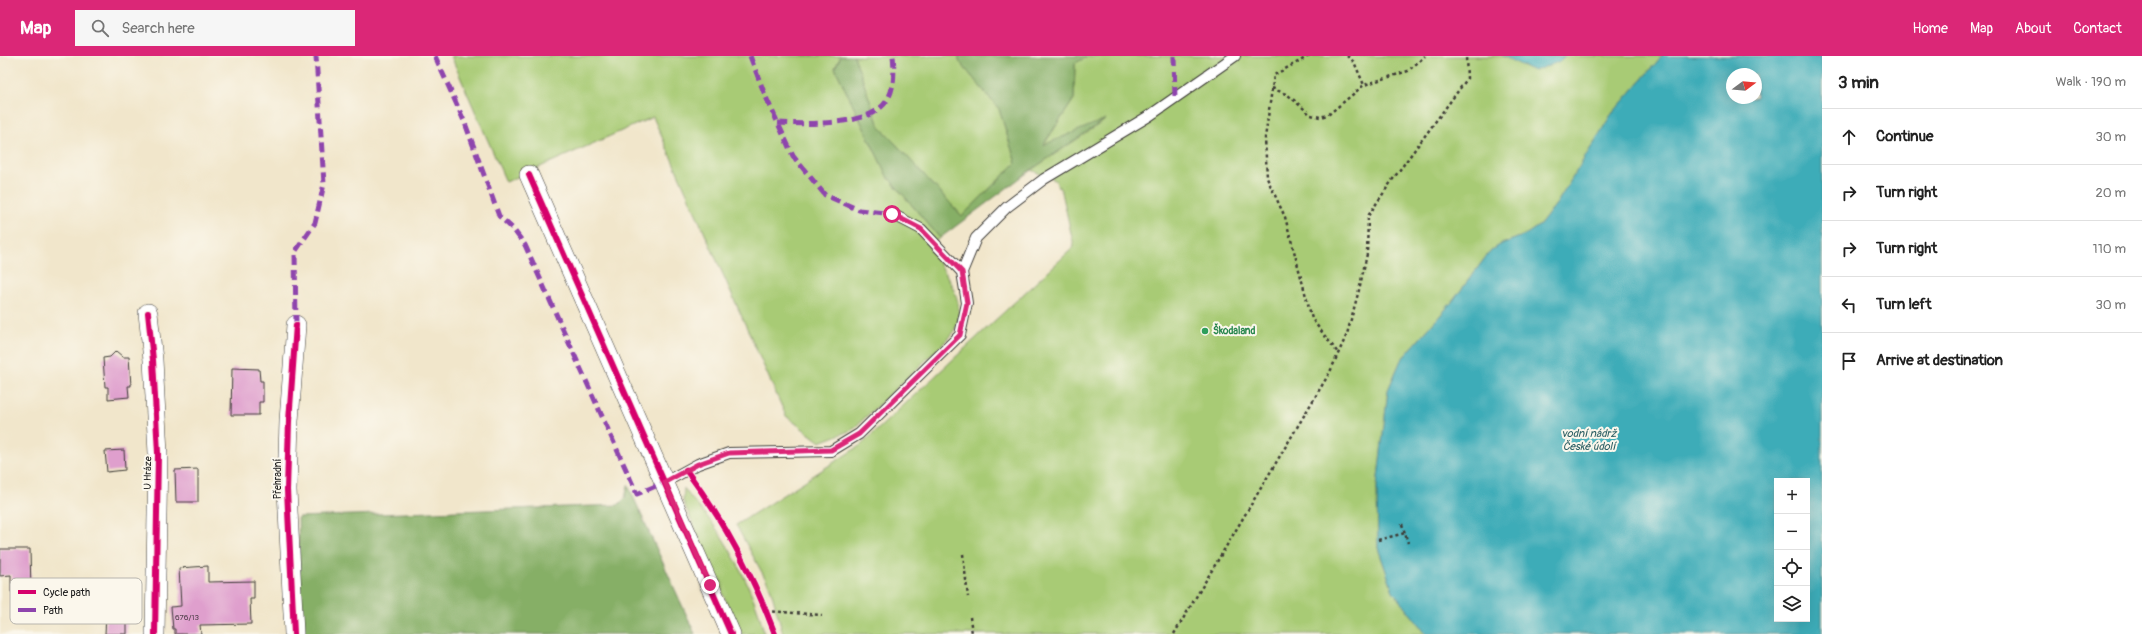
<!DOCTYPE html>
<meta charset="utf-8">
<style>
body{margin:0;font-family:Pangolin,sans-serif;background:#f6f6f6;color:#222}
.controls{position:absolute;right:12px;bottom:12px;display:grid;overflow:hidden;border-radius:0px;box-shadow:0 4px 16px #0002}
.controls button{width:36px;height:36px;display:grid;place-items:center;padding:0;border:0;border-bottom:1px solid #e0e0e0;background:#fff;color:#222;font:20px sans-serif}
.compass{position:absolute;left:1726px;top:12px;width:36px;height:36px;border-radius:50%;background:#fff;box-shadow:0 4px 16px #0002;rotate:74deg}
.stop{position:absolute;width:12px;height:12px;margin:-9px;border:3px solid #db2777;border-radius:50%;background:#fff}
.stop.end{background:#db2777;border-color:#fff;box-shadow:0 1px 4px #0008}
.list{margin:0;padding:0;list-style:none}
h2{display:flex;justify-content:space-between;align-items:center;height:52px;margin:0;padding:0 16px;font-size:17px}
h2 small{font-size:13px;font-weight:400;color:#767676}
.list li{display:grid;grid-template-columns:26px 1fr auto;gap:12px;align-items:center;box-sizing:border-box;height:56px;padding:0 16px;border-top:1px solid #e0e0e0}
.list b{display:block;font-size:15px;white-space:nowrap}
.list em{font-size:13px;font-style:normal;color:#767676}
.icon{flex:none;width:22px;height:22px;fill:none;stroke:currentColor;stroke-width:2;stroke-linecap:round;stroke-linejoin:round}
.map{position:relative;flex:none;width:1822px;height:578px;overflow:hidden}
header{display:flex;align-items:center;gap:24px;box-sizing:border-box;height:56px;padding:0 20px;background:#db2777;color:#fff}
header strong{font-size:19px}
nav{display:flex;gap:22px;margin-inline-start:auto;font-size:14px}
.search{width:280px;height:36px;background:#f6f6f6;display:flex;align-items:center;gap:10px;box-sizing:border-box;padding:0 14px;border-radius:0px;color:#767676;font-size:15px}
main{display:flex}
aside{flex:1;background:#fff}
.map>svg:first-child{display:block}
</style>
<header>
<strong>Map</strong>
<div class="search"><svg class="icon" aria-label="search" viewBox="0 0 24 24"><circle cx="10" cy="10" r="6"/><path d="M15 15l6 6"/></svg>Search here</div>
<nav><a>Home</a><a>Map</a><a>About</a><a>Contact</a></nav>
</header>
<main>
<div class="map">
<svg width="1822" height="578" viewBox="0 0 1822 578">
<rect width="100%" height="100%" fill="#fbf7ec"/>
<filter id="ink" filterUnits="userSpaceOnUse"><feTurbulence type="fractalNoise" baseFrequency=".025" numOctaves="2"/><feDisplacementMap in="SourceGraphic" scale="8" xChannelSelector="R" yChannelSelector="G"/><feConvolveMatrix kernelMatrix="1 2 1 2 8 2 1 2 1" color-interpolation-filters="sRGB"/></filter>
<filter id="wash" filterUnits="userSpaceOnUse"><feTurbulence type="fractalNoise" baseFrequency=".012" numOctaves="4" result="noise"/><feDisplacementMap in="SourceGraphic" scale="16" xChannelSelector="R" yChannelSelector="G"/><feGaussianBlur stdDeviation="0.9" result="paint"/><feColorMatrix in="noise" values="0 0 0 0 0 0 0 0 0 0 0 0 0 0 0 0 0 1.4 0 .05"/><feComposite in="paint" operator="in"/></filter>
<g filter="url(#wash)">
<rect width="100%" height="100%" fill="#f1e6cb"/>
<path fill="#a8cb74" stroke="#627448" d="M451 0H841L835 12 887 120 940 182 928 190C942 213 969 245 955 273 952 278 947 283 943 288L852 374 820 386 786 360 653 61 506 126Z
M854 0H959V5L999 53 1016 107 962 160 879 70Z
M1089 0H1662L1611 59 1557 147 1540 169 1525 179 1502 188 1491 194 1452 246 1401 304 1388 334 1377 431 1378 492 1393 535 1426 578H783L770 531 736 469 861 389 1074 191 1062 136 1055 124 1031 114 1104 65 1043 90 1074 43 1075 7Z
M684 432C691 443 700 452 709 463 731 490 758 544 764 578H740L683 445Z"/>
<path fill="#86af66" stroke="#516641" d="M841 0H854L879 70 962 160 1016 107 999 53 959 5V0H1089L1075 7 1074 43 1043 89 1106 63 1031 114 940 182 887 120 835 12Z
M628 429 695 578H301L298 461 618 449 625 442Z"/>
<path fill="#3cacb8" stroke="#2c646a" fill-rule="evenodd" d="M1502 0H1565L1558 6 1534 15Z
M1662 0H1822V578H1426L1393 535 1378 492 1377 431 1388 334 1401 304 1452 246 1491 194 1502 188 1525 179 1540 169 1557 147 1611 59ZM1732 18H1756V42H1732ZM1777 425H1807V563H1777Z"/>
<g id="blocks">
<path fill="#df9fcd" d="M116 295 123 301H129L131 330H128L129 341 108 343V331H105L103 302 110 301Z
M232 312 259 313 260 325H263V346H259V359H231Z
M124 394 125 414 107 416 105 395Z
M198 413V446H176L175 414Z
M0 493H30L31 536H11V519L0 520Z
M208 510V526L254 525V543H250L251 568 200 569 201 578H175V573H173L171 551 181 550 179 512Z
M106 557 127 558V578H105Z"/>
</g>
</g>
<g filter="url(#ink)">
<use href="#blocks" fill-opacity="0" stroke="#3c3a36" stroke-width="1"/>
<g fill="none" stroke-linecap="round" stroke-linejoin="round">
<g stroke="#3c3a36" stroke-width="12">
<path id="lane" d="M962 216 976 182 1007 151 1044 123 1149 60 1235 0
M665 426 698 408 729 397 831 395 859 378 960 279 967 247 962 216 921 173 892 158"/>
</g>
<g stroke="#3c3a36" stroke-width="20">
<path id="street" d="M529 119 731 578
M148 257 153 304 158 397 155 578
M294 578 287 434 289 365 296 269"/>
</g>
<path stroke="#3c3a36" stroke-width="2.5" stroke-dasharray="3 3" stroke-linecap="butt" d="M1309 0 1274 19 1265 82 1267 122 1285 161 1312 263 1338 297
M1347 0 1354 6 1364 29
M1272 32 1288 39 1311 59 1320 61 1328 59 1364 29 1408 15 1425 0
M1402 468 1408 487
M1378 484 1405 477
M963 498 968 541
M767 555 822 559
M970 561 972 578
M1174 578 1330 316 1347 278 1359 234 1367 198 1368 160 1393 123 1467 23 1466 0"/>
<use href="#lane" stroke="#fff" stroke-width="10"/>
<use href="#street" stroke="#fff" stroke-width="19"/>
<path stroke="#8e44ad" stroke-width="5" stroke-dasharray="10 5" stroke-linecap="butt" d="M435 0 465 67 499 160 513 173 525 189 637 438 665 426
M750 0 765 39 793 100 825 139 859 154 892 158
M1174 0 1175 43
M778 67C798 68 816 68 836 66 881 61 898 48 893 0
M296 269 295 196 315 167 324 128 316 0"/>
<g stroke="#fbf7ec" stroke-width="8">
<path id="cycleway" d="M529 119 731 578
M148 257 153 304 158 397 155 578
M686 414C724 465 753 519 775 578
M294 578 287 434 289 365 296 269"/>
</g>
<use href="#cycleway" stroke="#d6006c" stroke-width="6"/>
</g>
</g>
<g fill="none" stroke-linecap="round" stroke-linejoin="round" filter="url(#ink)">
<path stroke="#db2777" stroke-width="5" d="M710 529 665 426 698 408 729 397 831 394 859 378 960 279 967 247 962 216 921 173 892 158"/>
</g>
<circle fill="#2e9e5b" stroke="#fbf7ec" stroke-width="1.5" cx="1205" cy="275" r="4"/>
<g text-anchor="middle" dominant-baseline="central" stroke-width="4" stroke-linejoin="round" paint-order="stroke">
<g font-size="8" fill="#4d3d48">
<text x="187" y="561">676/13</text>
</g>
<g font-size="10" font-weight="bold" fill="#27864d" stroke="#fbf7ec" text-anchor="start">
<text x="1213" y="275">Škodaland</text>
</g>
<g font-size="10" fill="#1c1c1c" stroke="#fbf7ec">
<text transform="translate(148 417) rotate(-89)">U Hráze</text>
<text transform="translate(278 423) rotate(-90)">Přehradní</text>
</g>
<g font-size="11" font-style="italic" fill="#2a5d62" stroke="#fbf7ec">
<text x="1589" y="377">vodní nádrž<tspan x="1589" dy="13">České údolí</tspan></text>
</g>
</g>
<rect x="10" y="522" width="132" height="46" rx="6" fill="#fbf7ec" stroke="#b8b5ae" stroke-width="1"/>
<rect x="18" y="534" width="18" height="4" fill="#d6006c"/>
<rect x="18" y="552" width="18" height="4" fill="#8e44ad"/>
<g font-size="11" fill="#1c1c1c">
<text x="43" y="540">Cycle path</text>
<text x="43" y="558">Path</text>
</g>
</svg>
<div class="controls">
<button>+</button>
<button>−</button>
<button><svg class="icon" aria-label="locate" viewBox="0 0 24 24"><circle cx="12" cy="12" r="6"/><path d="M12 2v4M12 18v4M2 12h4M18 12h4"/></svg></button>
<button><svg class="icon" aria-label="layers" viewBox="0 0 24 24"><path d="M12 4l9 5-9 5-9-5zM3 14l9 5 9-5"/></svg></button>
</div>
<svg class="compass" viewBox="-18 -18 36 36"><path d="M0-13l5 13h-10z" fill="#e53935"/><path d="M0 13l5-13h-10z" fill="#767676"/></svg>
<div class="stop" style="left:892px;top:158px"></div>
<div class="stop end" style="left:710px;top:529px"></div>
</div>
<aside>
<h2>3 min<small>Walk · 190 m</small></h2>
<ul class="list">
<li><svg class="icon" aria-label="ahead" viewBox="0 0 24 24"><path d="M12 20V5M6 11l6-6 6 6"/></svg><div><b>Continue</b></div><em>30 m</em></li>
<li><svg class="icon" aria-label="right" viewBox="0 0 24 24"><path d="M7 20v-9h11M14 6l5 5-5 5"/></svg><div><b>Turn right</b></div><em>20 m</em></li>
<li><svg class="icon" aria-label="right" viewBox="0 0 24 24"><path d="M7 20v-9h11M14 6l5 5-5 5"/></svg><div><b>Turn right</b></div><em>110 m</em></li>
<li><svg class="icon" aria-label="left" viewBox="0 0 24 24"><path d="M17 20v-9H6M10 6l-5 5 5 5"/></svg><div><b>Turn left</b></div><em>30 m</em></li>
<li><svg class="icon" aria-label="arrive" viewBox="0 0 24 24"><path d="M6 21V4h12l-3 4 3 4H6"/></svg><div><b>Arrive at destination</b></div></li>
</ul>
</aside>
</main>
